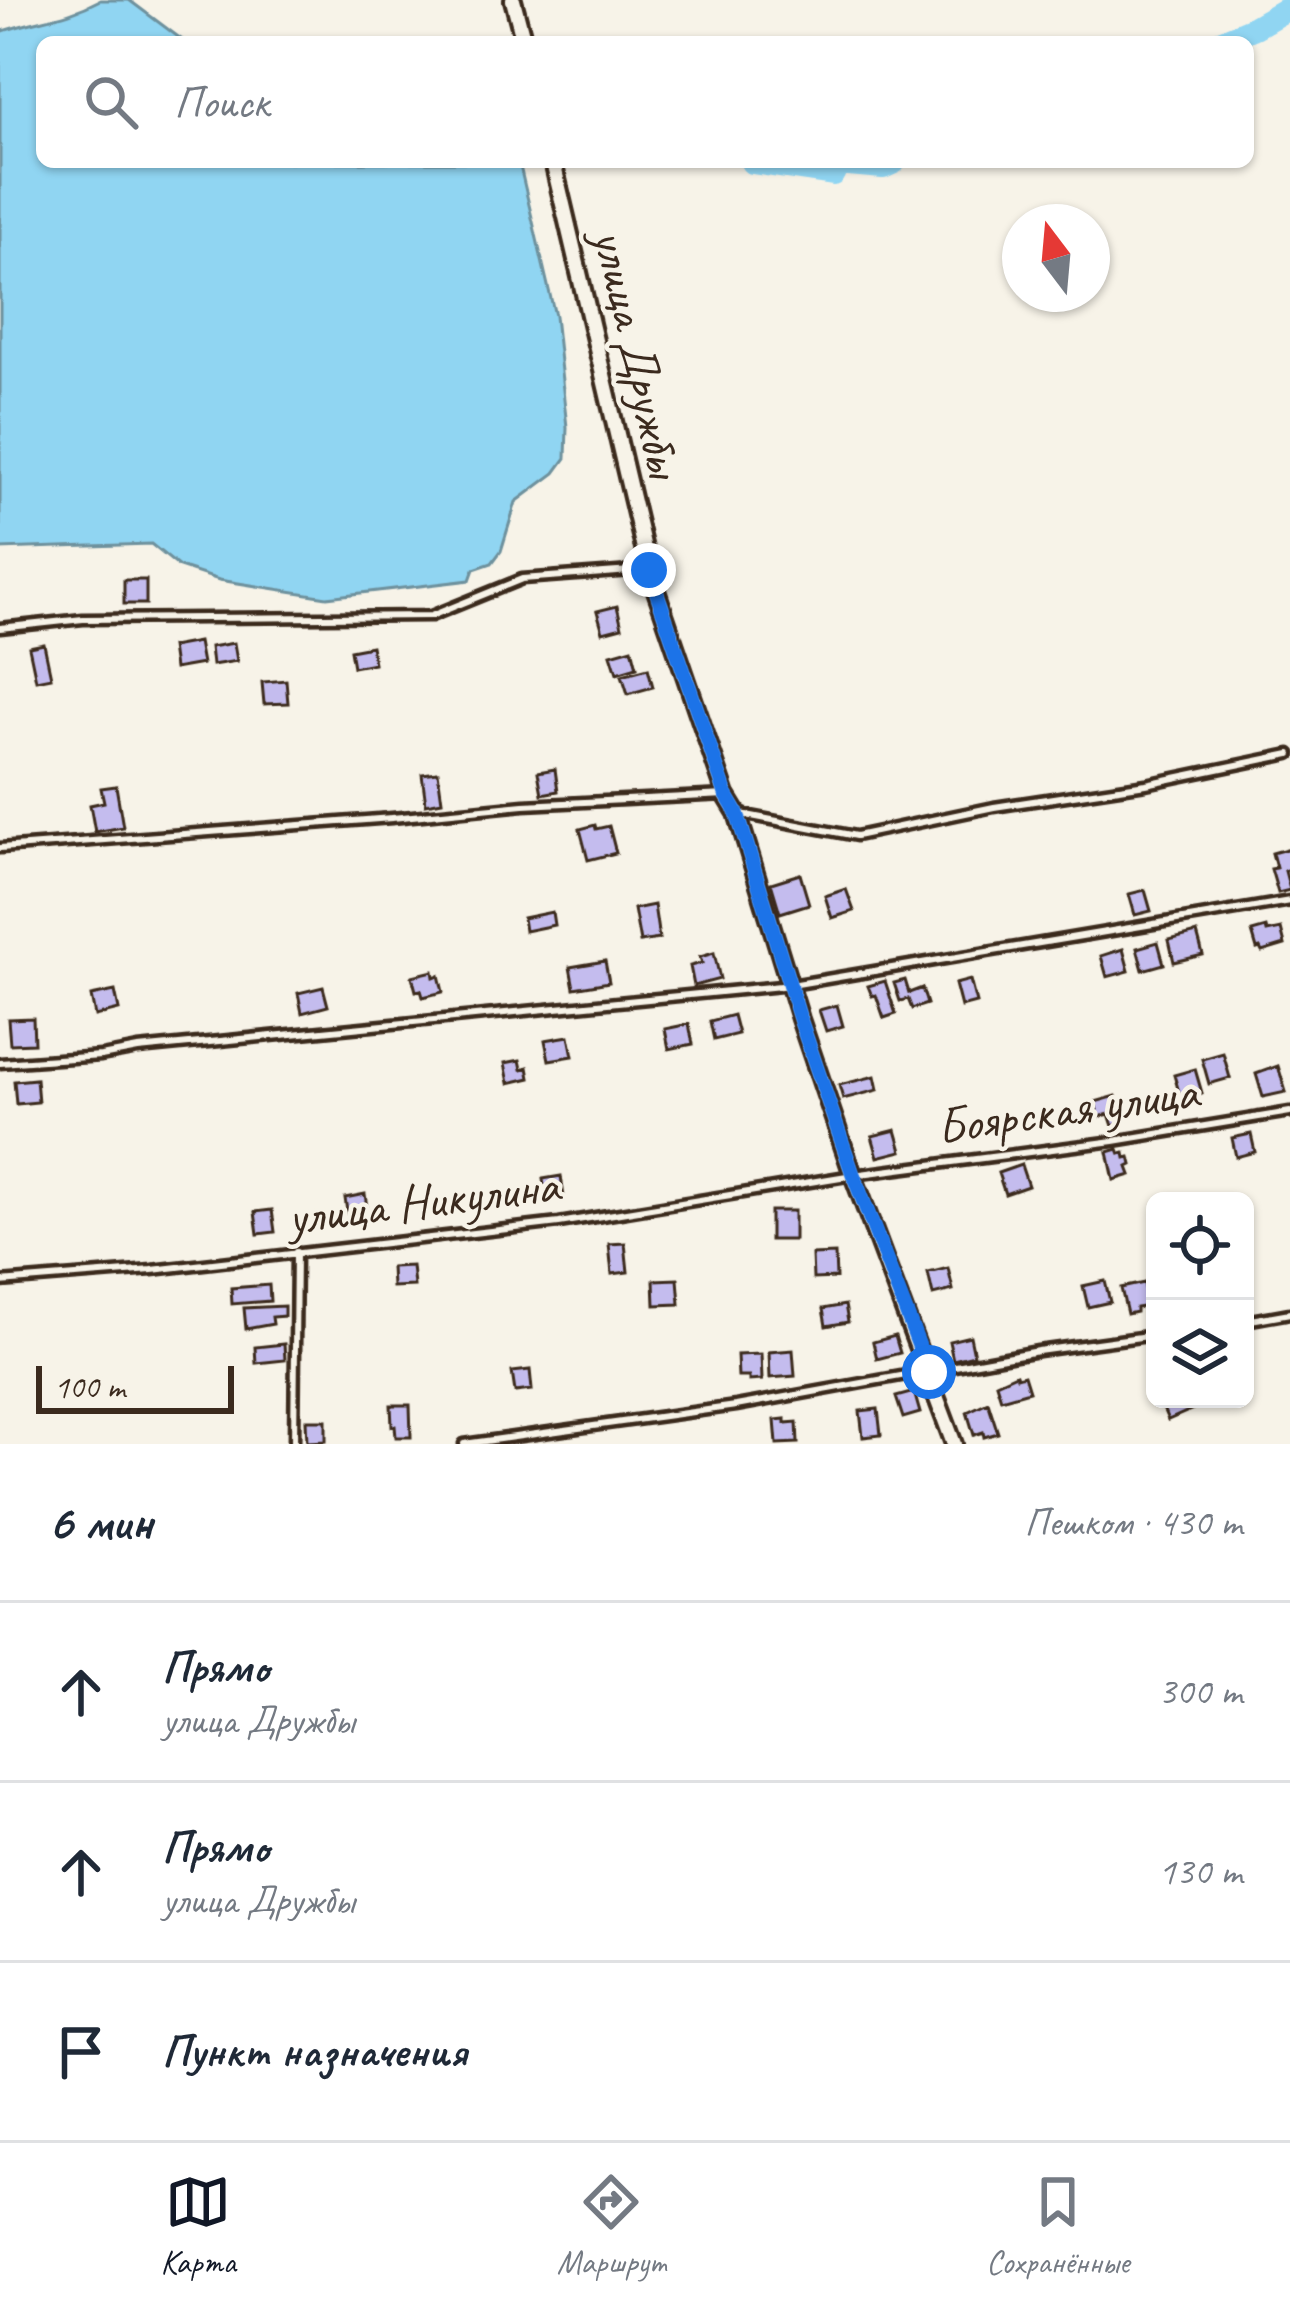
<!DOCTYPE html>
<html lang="ru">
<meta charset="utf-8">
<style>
body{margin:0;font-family:Caveat,sans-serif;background:#f2f2f3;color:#1f2937}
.controls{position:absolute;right:36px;bottom:36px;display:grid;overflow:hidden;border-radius:18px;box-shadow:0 3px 9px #0004}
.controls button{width:108px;height:108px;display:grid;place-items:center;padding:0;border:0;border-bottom:3px solid #e0e1e3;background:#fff;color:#1f2937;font:60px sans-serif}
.compass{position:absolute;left:1002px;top:204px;width:108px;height:108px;border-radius:50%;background:#fff;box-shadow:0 3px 9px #0004;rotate:344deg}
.scale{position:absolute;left:36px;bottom:30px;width:198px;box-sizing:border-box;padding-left:12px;border:6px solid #3b2a1e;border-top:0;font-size:33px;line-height:42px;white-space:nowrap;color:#3b2a1e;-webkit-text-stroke:9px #f7f3e8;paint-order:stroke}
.stop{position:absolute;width:36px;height:36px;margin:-27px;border:9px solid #1a73e8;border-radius:50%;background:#fff}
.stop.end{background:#1a73e8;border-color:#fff;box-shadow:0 3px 12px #0008}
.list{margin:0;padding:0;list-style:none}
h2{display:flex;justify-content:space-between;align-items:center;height:156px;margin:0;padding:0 48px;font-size:51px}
h2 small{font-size:39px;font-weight:400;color:#747a83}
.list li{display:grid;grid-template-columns:78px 1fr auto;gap:36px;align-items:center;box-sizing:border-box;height:180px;padding:0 48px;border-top:3px solid #e0e1e3}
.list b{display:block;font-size:45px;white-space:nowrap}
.list p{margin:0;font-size:39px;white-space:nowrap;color:#747a83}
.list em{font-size:39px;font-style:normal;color:#747a83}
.icon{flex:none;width:66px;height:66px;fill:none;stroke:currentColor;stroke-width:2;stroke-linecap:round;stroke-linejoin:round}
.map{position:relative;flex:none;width:1290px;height:1444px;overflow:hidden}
.search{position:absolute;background:#fff;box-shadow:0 3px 9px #0004;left:36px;right:36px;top:36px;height:132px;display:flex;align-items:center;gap:30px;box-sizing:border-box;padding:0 42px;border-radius:18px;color:#747a83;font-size:45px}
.sheet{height:696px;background:#fff}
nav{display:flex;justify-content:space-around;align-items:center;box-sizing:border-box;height:168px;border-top:3px solid #e0e1e3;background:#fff;font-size:33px;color:#747a83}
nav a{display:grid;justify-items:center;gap:6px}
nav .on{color:#111827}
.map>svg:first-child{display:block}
</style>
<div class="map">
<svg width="1290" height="1444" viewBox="0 0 1290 1444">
<rect width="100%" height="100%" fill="#f7f3e8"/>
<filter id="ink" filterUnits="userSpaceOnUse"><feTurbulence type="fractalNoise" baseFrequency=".00833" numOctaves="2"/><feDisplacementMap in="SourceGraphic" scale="24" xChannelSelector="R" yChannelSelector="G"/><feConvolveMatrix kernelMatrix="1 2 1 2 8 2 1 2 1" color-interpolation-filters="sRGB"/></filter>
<g filter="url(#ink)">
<path fill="#90d5f2" stroke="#6e919d" stroke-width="3" d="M100 0H129L185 42H42V162H519L555 316 567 427 566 458 555 473 516 502 501 551 492 563 474 569 470 580 327 597 219 580 179 567 151 544 0 549V32C37 19 65 19 100 0Z"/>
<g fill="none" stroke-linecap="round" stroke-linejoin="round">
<path stroke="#90d5f2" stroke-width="24" d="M1220 42 1255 27 1290 7
M752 162 833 174 837 163 883 167 894 162"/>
</g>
<path fill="#c4bcee" stroke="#3b2a1e" stroke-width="3" d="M124 580H146V604H124Z
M617 606 622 627 603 632 597 611Z
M198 642 202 664 174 669 171 647Z
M234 643 237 661 212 665 210 647Z
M44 644 51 677 36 680 29 647Z
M371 646 374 663 353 667 350 650Z
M632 648 637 667 617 673 611 654Z
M648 668 653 687 628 694 622 675Z
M286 680 288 703 264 704 262 682Z
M555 769 558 791 542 794 538 772Z
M438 772 442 801 426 804 422 774Z
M116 786 123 827 95 832 90 805 104 802 101 788Z
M595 825 596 829 609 826 616 853 588 860 580 829Z
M1290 848V869L1285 871 1290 890 1278 893 1271 869 1276 868 1272 853Z
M800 874 809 904 780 913 771 883Z
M846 889 854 911 832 918 825 896Z
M1145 890 1151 911 1135 915 1129 894Z
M654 905 659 939 640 942 634 909Z
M552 912 554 925 525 931 523 918Z
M1266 928 1267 932 1281 929 1285 945 1262 952 1260 948 1257 949 1252 932Z
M1197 933 1203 955 1174 962 1169 940Z
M1158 942 1164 964 1143 970 1137 948Z
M1123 949 1129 971 1107 977 1101 956Z
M714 953 720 979 694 986 690 966 702 963 700 957Z
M605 961 609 982 574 988 570 967Z
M433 971 434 977 439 975 443 992 423 997 421 990 416 991 412 976Z
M905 980 909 993 922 988 927 1004 912 1009 908 999 900 1001 894 983Z
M970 980 976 1003 961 1007 955 984Z
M885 981 896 1014 884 1018 876 995 872 996 868 986Z
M323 987 328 1006 302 1013 298 993Z
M115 991 119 1010 95 1016 91 996Z
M837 1005 843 1026 826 1031 819 1010Z
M733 1015 738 1034 714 1040 710 1021Z
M33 1018 34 1043 10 1044 8 1019Z
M689 1024 693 1044 669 1049 665 1029Z
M569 1036 573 1056 549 1060 545 1040Z
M1223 1053 1230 1078 1209 1084 1202 1059Z
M520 1060 522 1069 528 1067 530 1078 509 1083 505 1063Z
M1278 1066 1286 1092 1263 1097 1256 1074Z
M1195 1069 1202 1093 1181 1099 1174 1075Z
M875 1076 878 1090 843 1099 839 1085Z
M36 1079 38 1102 16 1104 14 1081Z
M1116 1096 1124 1122 1113 1126 1109 1114 1099 1117 1095 1102Z
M896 1130 902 1151 878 1157 872 1136Z
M1251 1134 1255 1152 1236 1157 1232 1138Z
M1118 1149 1120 1154 1125 1153 1126 1158 1130 1157 1132 1165 1128 1167 1131 1175 1114 1180 1108 1152Z
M1021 1165 1028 1186 1005 1194 998 1173Z
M561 1176 564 1197 546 1199 543 1179Z
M365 1194 369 1221 349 1225 345 1198Z
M272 1210 275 1232 258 1234 255 1212Z
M770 1211H794V1240H770Z
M625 1243 628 1272 612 1274 609 1244Z
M835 1254 836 1278 813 1279 812 1255Z
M412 1266 414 1286 392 1287 391 1267Z
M948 1268 953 1290 933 1295 928 1273Z
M678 1279 680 1304 655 1305 654 1280Z
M1105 1281 1110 1302 1088 1307 1083 1286Z
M1144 1283 1149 1306 1136 1308V1312L1127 1314 1121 1288Z
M269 1285 270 1301 232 1304 231 1288Z
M845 1305 848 1322 826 1326 823 1309Z
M284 1306V1316L272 1317 273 1324 246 1329 244 1308Z
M895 1336 900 1353 877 1359 873 1342Z
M970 1336 974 1355 953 1360 949 1341Z
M284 1344 285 1360 256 1363 255 1347Z
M793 1350 795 1376 770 1378 769 1352Z
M761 1354 762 1380 749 1381V1377H738L737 1355Z
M530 1370 532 1390 515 1392 512 1372Z
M1016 1374 1017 1377 1024 1375 1029 1391 1001 1399 996 1383Z
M914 1392 920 1413 903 1418 896 1397Z
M1159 1399H1189L1193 1409 1168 1420Z
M988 1402 998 1433 984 1437 983 1432 974 1435 967 1412Z
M391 1405H410L411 1437H396L395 1426H392Z
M878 1409 881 1435 863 1437 860 1411Z
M785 1419V1423L797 1422 798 1443 777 1444 775 1420Z
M306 1420H326V1441L307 1442Z"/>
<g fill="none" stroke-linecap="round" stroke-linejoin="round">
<g stroke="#3b2a1e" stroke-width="15">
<path id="service" d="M0 628 83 619 431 616 522 579 645 570
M741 814 856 836 994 807 1146 784 1290 754
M0 848 392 818 524 805 726 795
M0 1063 101 1056 138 1049 791 985 1290 901
M0 1282 152 1270 559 1223 853 1175 1114 1141 1290 1112
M1245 1321 1290 1313
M294 1444 296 1252
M464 1444 736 1406 1038 1351 1155 1335"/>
</g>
<g stroke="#3b2a1e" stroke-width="22">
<path id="minor" d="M513 0 524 42
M553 162 649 570 726 795 737 813 800 1019 853 1175 954 1444"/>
</g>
<use href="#service" stroke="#f7f3e8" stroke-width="6"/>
<use href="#minor" stroke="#f7f3e8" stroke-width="14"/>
</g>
</g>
<g fill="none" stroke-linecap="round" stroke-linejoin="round" filter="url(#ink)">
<path stroke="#1a73e8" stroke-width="15" d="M649 570 726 794 737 813 800 1019 853 1174 929 1372"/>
</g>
<g text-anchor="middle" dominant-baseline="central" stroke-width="9" stroke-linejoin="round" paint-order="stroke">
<g font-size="51" fill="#3b2a1e" stroke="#f7f3e8">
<text transform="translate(638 353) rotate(77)">улица Дружбы</text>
<text transform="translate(1067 1109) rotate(-8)">Боярская улица</text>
<text transform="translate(423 1201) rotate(-7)">улица Никулина</text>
</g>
</g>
</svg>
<div class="controls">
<button><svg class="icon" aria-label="locate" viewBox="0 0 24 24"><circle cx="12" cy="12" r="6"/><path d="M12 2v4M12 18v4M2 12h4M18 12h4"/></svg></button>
<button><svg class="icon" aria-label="layers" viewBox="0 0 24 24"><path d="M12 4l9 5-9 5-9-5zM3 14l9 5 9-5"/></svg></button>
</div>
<svg class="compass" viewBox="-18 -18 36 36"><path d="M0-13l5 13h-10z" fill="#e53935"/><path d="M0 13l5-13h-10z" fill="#747a83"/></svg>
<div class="scale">100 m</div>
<div class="stop" style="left:929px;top:1372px"></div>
<div class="stop end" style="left:649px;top:570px"></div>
<div class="search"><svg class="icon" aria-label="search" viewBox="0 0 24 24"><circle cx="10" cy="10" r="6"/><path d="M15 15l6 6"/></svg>Поиск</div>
</div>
<section class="sheet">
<h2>6 мин<small>Пешком · 430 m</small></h2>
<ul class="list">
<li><svg class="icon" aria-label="ahead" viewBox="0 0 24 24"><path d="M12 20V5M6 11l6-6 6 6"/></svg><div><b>Прямо</b><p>улица Дружбы</p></div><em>300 m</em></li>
<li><svg class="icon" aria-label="ahead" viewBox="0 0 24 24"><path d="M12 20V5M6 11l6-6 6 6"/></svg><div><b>Прямо</b><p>улица Дружбы</p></div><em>130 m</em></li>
<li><svg class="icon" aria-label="arrive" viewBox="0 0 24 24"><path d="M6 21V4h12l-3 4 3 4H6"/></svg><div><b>Пункт назначения</b></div></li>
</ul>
</section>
<nav>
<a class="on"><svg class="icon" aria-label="map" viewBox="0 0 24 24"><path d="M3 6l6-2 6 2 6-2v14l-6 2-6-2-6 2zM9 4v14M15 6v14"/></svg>Карта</a>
<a><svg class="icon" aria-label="directions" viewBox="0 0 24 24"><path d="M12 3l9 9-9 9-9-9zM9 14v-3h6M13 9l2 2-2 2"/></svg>Маршрут</a>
<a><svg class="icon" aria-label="saved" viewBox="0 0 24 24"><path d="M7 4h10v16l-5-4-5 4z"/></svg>Сохранённые</a>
</nav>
